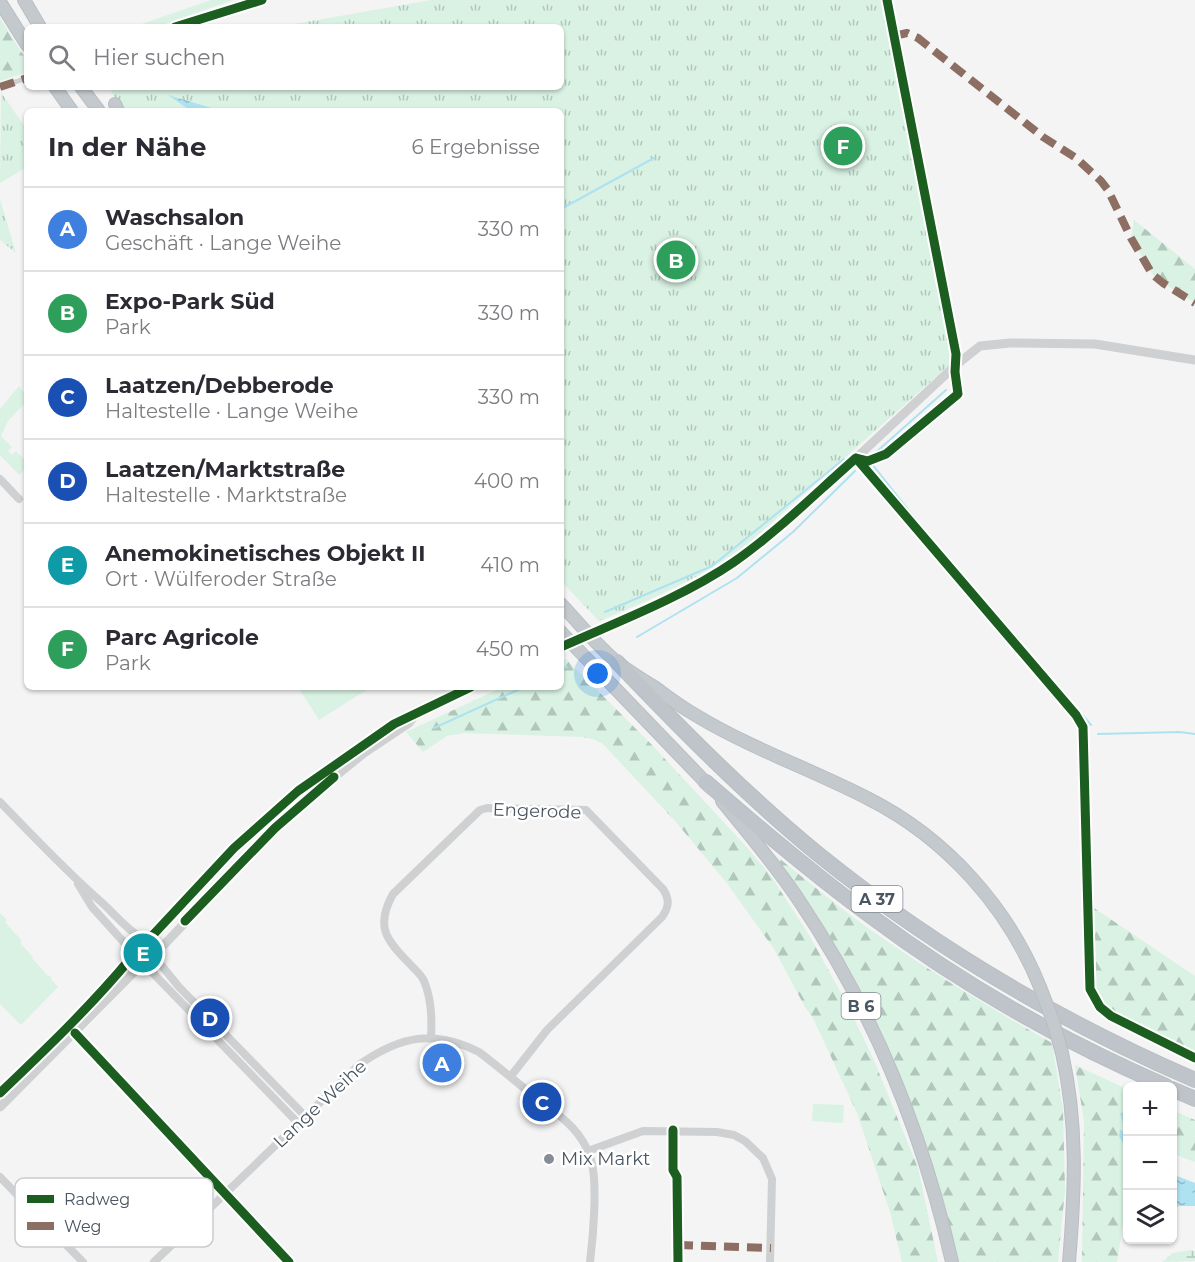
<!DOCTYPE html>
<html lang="de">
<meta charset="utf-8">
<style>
body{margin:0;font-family:Montserrat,sans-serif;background:#f7f7f7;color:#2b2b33}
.controls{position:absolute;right:18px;bottom:18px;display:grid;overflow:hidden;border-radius:9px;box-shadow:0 2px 4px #0004}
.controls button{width:54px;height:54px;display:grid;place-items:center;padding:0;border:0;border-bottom:2px solid #e1e1e2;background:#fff;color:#2b2b33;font:30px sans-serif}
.you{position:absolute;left:598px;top:674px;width:21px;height:21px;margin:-15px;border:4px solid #fff;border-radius:50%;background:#1a73e8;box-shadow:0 0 0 9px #1a73e833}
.badge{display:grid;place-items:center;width:39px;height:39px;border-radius:50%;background:#868d94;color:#fff;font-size:20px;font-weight:700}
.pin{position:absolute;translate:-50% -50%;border:3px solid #fff;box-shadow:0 2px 6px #0006}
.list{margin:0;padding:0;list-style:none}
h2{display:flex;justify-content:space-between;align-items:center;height:78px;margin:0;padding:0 24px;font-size:26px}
h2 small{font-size:20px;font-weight:400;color:#7c7c81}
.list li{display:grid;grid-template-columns:39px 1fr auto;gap:18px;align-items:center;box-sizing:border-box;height:84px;padding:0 24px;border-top:2px solid #e1e1e2}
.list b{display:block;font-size:22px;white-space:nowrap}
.list p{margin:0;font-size:20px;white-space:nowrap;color:#7c7c81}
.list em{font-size:20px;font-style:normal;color:#7c7c81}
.icon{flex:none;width:33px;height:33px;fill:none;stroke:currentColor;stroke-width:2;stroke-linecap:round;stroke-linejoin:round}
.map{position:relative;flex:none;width:1195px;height:1262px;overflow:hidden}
.search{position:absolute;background:#fff;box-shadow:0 2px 4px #0004;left:24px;top:24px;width:540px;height:66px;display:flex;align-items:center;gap:15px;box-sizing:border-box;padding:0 21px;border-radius:9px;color:#7c7c81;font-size:22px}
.panel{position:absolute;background:#fff;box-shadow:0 2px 4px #0004;left:24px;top:108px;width:540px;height:582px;border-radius:9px}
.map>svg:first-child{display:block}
</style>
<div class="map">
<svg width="1195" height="1262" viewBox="0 0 1195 1262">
<defs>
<pattern id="forest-firs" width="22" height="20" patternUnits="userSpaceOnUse" patternTransform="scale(1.5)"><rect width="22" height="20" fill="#d9f2e3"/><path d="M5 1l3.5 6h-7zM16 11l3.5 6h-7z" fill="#b2c7bb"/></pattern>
<pattern id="wetland-marsh" width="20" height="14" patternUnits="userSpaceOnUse" patternTransform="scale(1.5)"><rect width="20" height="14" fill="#d9f2e3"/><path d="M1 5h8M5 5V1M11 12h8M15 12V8" fill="none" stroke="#b2c7bb"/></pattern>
<pattern id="park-tufts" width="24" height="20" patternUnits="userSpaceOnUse" patternTransform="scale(1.5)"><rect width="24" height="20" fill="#d9f2e3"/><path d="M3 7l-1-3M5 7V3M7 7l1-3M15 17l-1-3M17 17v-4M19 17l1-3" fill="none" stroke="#b2c7bb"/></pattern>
<pattern id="water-ripples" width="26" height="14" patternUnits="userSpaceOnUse" patternTransform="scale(1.5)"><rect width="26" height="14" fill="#aee2f0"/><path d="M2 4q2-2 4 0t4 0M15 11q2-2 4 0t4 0" fill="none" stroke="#90bac6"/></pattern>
</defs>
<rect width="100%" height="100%" fill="#f4f4f4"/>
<path fill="#d9f2e3" d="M211 0H233L156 27H133Z
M19 386 27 397 26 402 8 421 1 436 12 447 8 451 12 455 16 451 27 462V467L19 475 0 455V409Z
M298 687H371L319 720Z
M0 913 7 920 5 922 22 941 20 943 33 957 32 958 48 976 52 977 51 979 58 987 21 1025 0 1004Z
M135 953a9 9 0 1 1 18 0a9 9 0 1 1-18 0Z
M813 1104 844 1105 843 1123 812 1121Z"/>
<path fill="url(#forest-firs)" d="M0 18 27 61V72L0 81Z
M1134 220 1195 269V303L1163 283 1152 274 1131 238Z
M566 659 653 746 744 844 771 876 809 935 845 1000 873 1058 918 1168 938 1262H902L890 1212 857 1113 813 1018 805 1007 774 949 726 882 675 821 603 744 593 739 582 737 464 733 447 736 423 752 406 732 503 687H561V662Z
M774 854C805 879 836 905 868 928 927 970 989 1007 1052 1043L1063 1110 1065 1190 1058 1262H958C940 1180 914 1100 878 1025 850 964 812 908 774 854Z
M1091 906 1195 976V1053C1167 1041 1099 1019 1093 986 1088 960 1091 932 1091 906Z
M1075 1065 1127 1089V1197L1117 1262H1082L1084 1121Z
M1172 1110 1195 1120V1162L1173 1154Z"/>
<path fill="url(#wetland-marsh)" d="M1190 1250 1195 1251V1261L1162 1262 1173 1253Z"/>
<path fill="url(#park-tufts)" d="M431 0H887L956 359 750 542C701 578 655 598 599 621L561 581V111H222L171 96 191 111H122L109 87H561V27H277Z
M1 92 27 130V167L0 183Z
M0 199 16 253 0 240Z"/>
<path fill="url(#water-ripples)" d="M168 95 222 111H191Z
M1127 1112H1128L1127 1151 1119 1136 1120 1130 1123 1132 1124 1127 1120 1113Z
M1172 1174 1195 1183V1206H1179L1173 1209Z"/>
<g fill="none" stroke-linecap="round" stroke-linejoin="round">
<path stroke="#aee2f0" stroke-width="2" d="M561 209 654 158
M874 454 946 390
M872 464 917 521
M922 527 972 586
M977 592 1020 641
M605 612 712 566 844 459
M637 637 737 578 793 532 855 471
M1024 647 1091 725
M561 670 567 667
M434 728 524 687
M1098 734 1180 732 1195 734"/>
<g stroke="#b9bec3" stroke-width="14">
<path id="trunk" d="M24 0 40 27
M0 2 27 45
M55 87 72 111
M81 87 99 111
M115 104 118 111
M561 604C579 623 597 646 618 663 630 672 643 680 656 688 669 698 683 708 697 716 752 749 813 770 869 799 946 838 1008 907 1040 987
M561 632 711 788
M722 801C749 834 777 867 800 902 874 1012 923 1134 952 1262
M1062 1053C1078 1123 1075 1191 1069 1262"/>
</g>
<g stroke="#b9bec3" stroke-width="16">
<path id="motorway" d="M617 662C681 729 746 795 818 854 933 947 1059 1021 1195 1080
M706 782C760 829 814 875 872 917 963 985 1062 1041 1166 1086
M1172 1089 1195 1099"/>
</g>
<path stroke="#ced0d2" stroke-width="5" d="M0 87 27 78"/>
<path stroke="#ced0d2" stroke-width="8" d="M0 479 19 499
M0 802C32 835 64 869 99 900 113 912 124 927 140 937
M78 884 92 907 129 948
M158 961 179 987 305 1116
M148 968 298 1123
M431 1037C432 1020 431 997 424 981 421 974 414 969 409 963 386 940 375 926 393 894L480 810 487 808 586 810 663 889C670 900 669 907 662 917L547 1030 511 1076
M588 1151 643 1131 717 1132 734 1135 745 1141 763 1158 772 1179 770 1262
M0 1177 83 1262
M154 1262 360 1064C401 1036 433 1029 479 1052 496 1065 513 1079 530 1093 554 1112 582 1127 591 1160 598 1182 593 1238 590 1262"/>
<path stroke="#ced0d2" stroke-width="9" d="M621 621 699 583 733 562 769 534 856 458 956 365 980 346 1010 343 1095 344 1195 360
M129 952a16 16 0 1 1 32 0a16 16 0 1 1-32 0Z
M151 937 234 848 298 791 394 724 471 687
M160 949 275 828 306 800 364 753 409 723 415 715
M0 1093 60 1035 130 959
M0 1107 139 967"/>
<use href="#trunk" stroke="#c4c9cd" stroke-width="12"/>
<use href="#motorway" stroke="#bec4c9" stroke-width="14"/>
<g stroke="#b9bec3" stroke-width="14" stroke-linecap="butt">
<path id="trunk-bridge" d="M1040 987 1053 1021 1062 1053"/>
</g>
<path stroke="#ced0d2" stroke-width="9" d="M561 647 621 621"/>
<use href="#trunk-bridge" stroke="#c4c9cd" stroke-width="12"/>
<path stroke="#8d6e63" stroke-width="8" stroke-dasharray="15 8" stroke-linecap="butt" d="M894 36 907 33 918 38 1043 137 1076 158 1101 181 1108 190 1131 238 1152 274 1163 283 1195 303
M0 87 27 78
M678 1245 771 1248"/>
<g stroke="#fff" stroke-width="13">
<path id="cycleway" d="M175 27 262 0
M856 458 1076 715 1083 727 1090 989 1100 1007 1111 1016 1195 1058
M856 458 868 461 886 454 958 394 955 372 956 354 887 0
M561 647C617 622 683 597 734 562 777 532 816 493 856 458
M185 921 275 828 334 777
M75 1033 289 1262
M0 1093C45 1050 90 1007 130 959 126 944 136 934 151 937L234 848 298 791 394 724 471 687
M673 1130V1170L677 1177 678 1262"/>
</g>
<use href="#cycleway" stroke="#1b5e20" stroke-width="9"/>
</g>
<circle fill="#868d94" stroke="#fff" stroke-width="2" cx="549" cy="1159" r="6"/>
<g text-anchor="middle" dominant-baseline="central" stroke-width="5" stroke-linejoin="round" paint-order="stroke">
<g fill="#fff" stroke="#808990" stroke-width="1.5">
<rect x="851.5" y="886" width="51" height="26" rx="4.5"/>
<rect x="841.5" y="993" width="39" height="26" rx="4.5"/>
</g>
<g font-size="16" font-weight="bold" fill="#4a5661">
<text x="877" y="899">A 37</text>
<text x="861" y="1006">B 6</text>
</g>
<g font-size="18" fill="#4a5661" stroke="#fff">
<text transform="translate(537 811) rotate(2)">Engerode</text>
<text transform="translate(320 1104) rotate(-43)">Lange Weihe</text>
</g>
<g font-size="18" fill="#4a5661" stroke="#fff" text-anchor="start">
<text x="561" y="1159">Mix Markt</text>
</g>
</g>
<rect x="15" y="1178" width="198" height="69" rx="9" fill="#fff" stroke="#c9ccd0" stroke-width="1.5"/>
<rect x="27" y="1195" width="27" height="8" fill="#1b5e20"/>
<rect x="27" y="1222" width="27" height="8" fill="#8d6e63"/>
<g font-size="16" fill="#4a5661">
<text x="64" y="1205">Radweg</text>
<text x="64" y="1232">Weg</text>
</g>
</svg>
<div class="controls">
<button>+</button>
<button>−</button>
<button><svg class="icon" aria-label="layers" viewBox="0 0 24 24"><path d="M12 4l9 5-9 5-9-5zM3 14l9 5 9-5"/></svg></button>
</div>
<div class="you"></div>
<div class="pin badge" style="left:442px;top:1063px;background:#3f7fe0">A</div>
<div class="pin badge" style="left:676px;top:260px;background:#2e9e5b">B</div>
<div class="pin badge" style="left:542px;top:1102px;background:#1a4fb4">C</div>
<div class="pin badge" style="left:210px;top:1018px;background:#1a4fb4">D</div>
<div class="pin badge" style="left:143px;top:953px;background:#0f9aa8">E</div>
<div class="pin badge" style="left:843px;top:146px;background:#2e9e5b">F</div>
<div class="search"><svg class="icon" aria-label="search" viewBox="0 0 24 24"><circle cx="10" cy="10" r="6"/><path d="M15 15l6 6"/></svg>Hier suchen</div>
<section class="panel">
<h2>In der Nähe<small>6 Ergebnisse</small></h2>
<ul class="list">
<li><span class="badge" style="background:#3f7fe0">A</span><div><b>Waschsalon</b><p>Geschäft · Lange Weihe</p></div><em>330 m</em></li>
<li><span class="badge" style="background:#2e9e5b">B</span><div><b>Expo-Park Süd</b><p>Park</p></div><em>330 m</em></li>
<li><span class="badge" style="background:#1a4fb4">C</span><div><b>Laatzen/Debberode</b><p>Haltestelle · Lange Weihe</p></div><em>330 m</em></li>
<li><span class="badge" style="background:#1a4fb4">D</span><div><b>Laatzen/Marktstraße</b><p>Haltestelle · Marktstraße</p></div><em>400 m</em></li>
<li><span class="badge" style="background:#0f9aa8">E</span><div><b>Anemokinetisches Objekt II</b><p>Ort · Wülferoder Straße</p></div><em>410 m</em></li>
<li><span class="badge" style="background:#2e9e5b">F</span><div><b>Parc Agricole</b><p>Park</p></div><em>450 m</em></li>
</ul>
</section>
</div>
